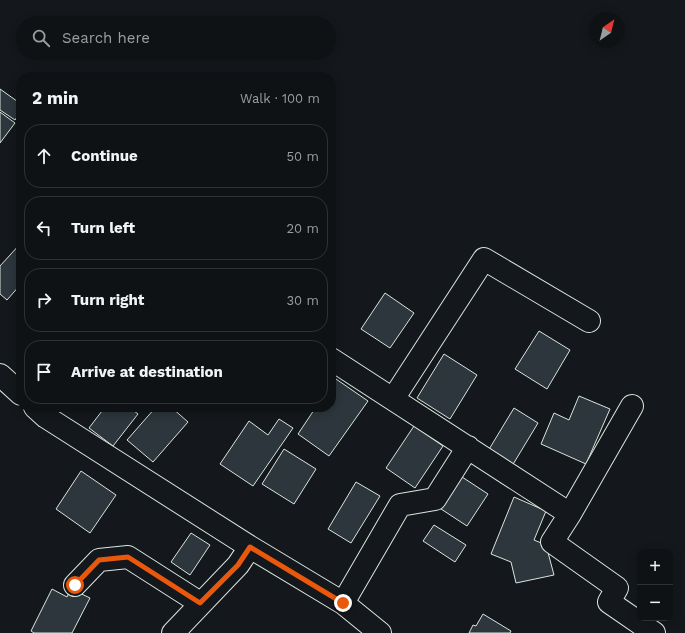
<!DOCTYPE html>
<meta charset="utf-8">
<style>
body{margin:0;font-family:"Work Sans",sans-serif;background:#1d2022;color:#f1f3f6}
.controls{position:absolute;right:12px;bottom:12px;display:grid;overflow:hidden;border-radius:8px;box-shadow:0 2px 10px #0003}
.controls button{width:36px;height:36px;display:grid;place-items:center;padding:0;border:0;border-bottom:1px solid #2f3234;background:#0f1215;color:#f1f3f6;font:20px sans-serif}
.compass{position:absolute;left:589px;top:12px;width:36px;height:36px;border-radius:50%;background:#0f1215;box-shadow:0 2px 10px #0003;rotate:35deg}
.stop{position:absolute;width:12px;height:12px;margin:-9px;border:3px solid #ea580c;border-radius:50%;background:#fff}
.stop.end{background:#ea580c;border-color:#fff;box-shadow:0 1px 4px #0008}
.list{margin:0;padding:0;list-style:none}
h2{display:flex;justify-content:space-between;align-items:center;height:52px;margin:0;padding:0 16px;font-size:17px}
h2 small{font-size:13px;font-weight:400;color:#9b9ea0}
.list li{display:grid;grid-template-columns:26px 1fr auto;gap:12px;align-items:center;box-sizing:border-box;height:64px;margin:0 8px 8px;padding:0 8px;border:1px solid #2f3234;border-radius:16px}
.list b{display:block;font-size:15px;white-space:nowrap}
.list em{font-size:13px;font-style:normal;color:#9b9ea0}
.icon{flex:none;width:22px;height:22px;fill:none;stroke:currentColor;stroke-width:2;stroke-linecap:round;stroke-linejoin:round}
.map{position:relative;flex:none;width:685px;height:633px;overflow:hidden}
.search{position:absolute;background:#0f1215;box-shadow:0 2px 10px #0003;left:16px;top:16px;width:320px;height:44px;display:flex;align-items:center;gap:10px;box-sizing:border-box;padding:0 14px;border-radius:22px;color:#9b9ea0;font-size:15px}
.panel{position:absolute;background:#0f1215;box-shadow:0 2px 10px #0003;left:16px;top:72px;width:320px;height:340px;border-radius:16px}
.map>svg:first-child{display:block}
</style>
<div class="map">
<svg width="685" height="633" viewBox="0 0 685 633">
<rect width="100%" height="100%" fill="#14181c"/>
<path fill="#2c363c" stroke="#d8e6dc" d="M0 89 21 104V111L15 120 0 110Z
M0 112 15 123 0 143Z
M21 243V284L7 300 0 294V266Z
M385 293 414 313 390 348 361 329Z
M539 331 570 350 547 389 515 369Z
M444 354 477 375 450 419 417 398Z
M336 379 368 401 329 456 298 434 316 407H331V386Z
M579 396 610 409 586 464 541 444 554 413 569 420Z
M105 407H129L138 414 113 446 89 428Z
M156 407H171L188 422 153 462 127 440Z
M514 408 538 423 512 466 488 451Z
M279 419 293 428 253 486 220 464 249 421 268 435Z
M414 426 443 446 415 488 386 468Z
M284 449 316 469 294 504 262 484Z
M81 471 116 495 90 533 56 509Z
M459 475 488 494 467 526 438 507Z
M356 482 380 496 351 543 328 529Z
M514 497 546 511 534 540 546 545 554 575 516 583 511 562 491 554Z
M434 525 466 545 455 562 423 541Z
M191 533 210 545 190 575 171 562Z
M52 589 67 597 71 589 90 598 72 633H34L31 631Z
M483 614 511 631 510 633H469L473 625 476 626Z"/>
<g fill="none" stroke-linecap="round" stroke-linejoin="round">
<g stroke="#d8e6dc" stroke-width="24">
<path id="minor" d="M331 359 570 514
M0 375 21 394
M393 399 484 259 589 321
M632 406 570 514 552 542 617 588 609 602 654 633
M35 407 46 417 250 547 343 603 380 633
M75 585 99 560 128 557 200 603
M343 603 400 505 435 499 468 447
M173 633 238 565 250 547"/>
</g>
<use href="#minor" stroke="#14181c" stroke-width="22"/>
</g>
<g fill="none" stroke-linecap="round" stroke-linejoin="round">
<path stroke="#ea580c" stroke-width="5" d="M75 585 99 560 128 557 200 603 238 565 250 547 343 603"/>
</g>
</svg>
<div class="controls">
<button>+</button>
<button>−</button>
</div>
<svg class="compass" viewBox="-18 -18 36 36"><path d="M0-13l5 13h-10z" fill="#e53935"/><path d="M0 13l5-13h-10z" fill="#9b9ea0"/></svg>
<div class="stop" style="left:75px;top:585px"></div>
<div class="stop end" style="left:343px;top:603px"></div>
<div class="search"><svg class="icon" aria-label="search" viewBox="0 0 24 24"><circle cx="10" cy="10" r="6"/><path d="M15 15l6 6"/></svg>Search here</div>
<section class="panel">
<h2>2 min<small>Walk · 100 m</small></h2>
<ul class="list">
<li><svg class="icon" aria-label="ahead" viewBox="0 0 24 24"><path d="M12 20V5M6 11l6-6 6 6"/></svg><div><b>Continue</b></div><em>50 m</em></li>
<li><svg class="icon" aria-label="left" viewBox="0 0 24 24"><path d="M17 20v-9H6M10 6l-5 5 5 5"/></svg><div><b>Turn left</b></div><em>20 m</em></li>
<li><svg class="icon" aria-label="right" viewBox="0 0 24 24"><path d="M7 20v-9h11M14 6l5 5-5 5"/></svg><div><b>Turn right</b></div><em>30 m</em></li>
<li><svg class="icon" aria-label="arrive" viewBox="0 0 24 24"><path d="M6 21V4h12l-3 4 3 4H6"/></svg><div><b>Arrive at destination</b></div></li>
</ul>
</section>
</div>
